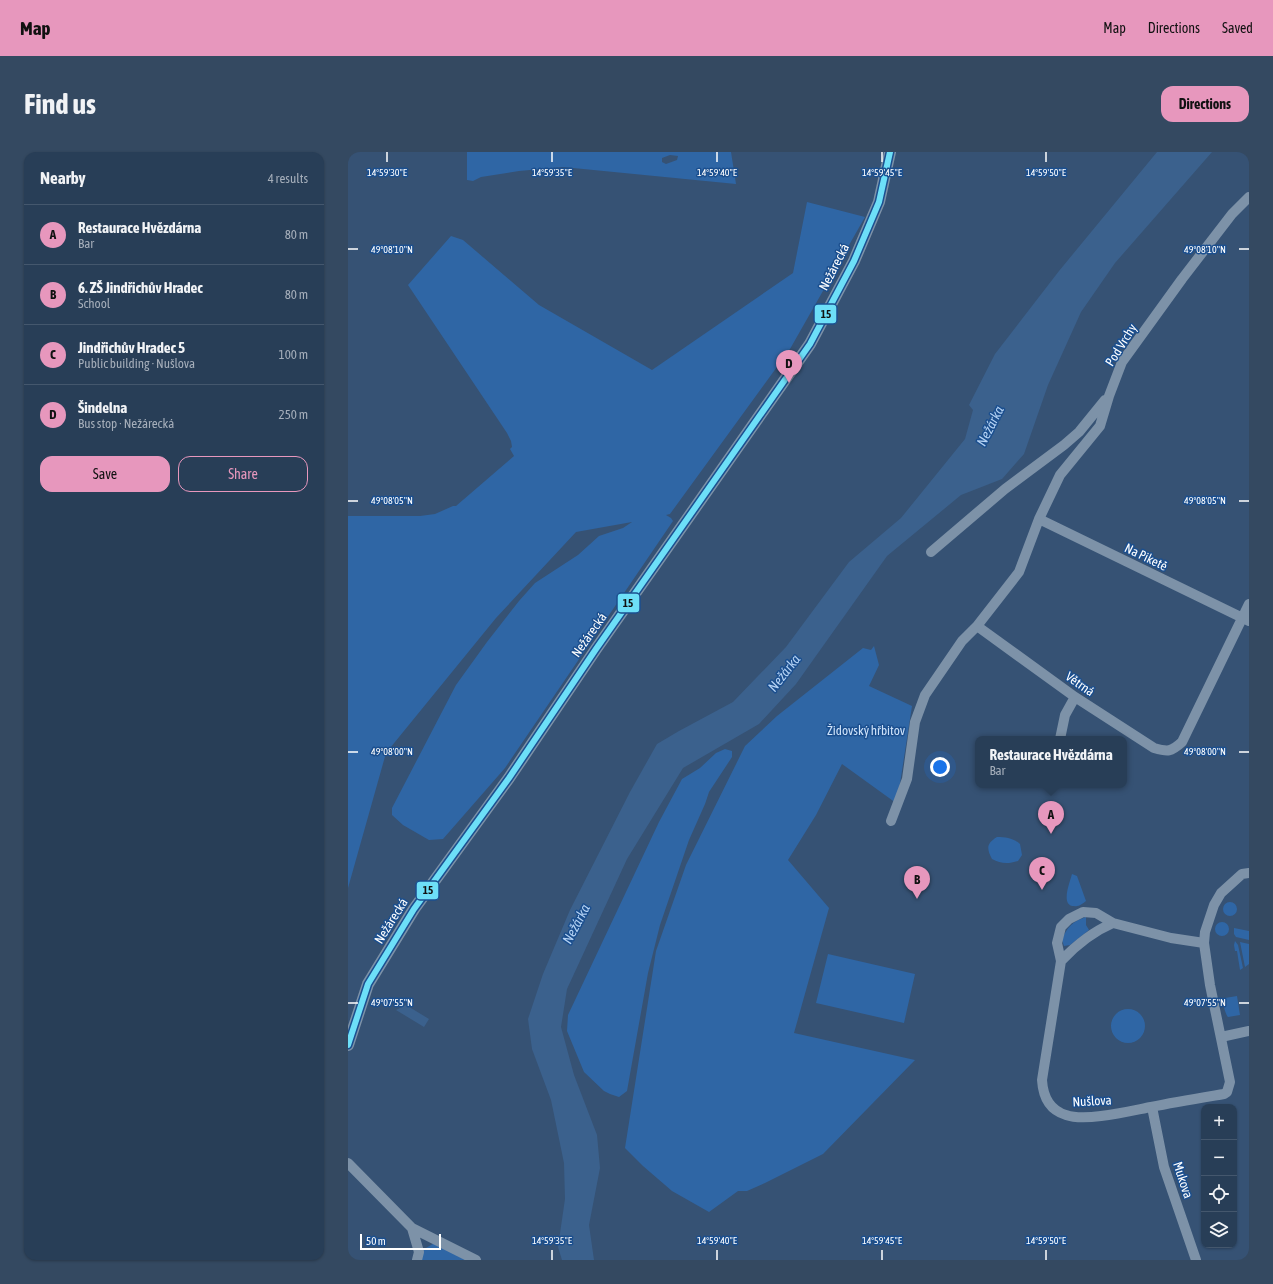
<!DOCTYPE html>
<meta charset="utf-8">
<style>
body{margin:0;font-family:"Asap Condensed",sans-serif;background:#344961;color:#f1f3f6}
.controls{position:absolute;right:12px;bottom:12px;display:grid;overflow:hidden;border-radius:8px;box-shadow:0 1px 3px #0004}
.controls button{width:36px;height:36px;display:grid;place-items:center;padding:0;border:0;border-bottom:1px solid #44576d;background:#283e57;color:#f1f3f6;font:20px sans-serif}
.scale{position:absolute;left:12px;bottom:10px;width:81px;box-sizing:border-box;padding-left:4px;border:2px solid #fff;border-top:0;font-size:11px;line-height:14px;white-space:nowrap;color:#fff;-webkit-text-stroke:3px #1b4f8f;paint-order:stroke}
.you{position:absolute;left:592px;top:615px;width:14px;height:14px;margin:-10px;border:3px solid #fff;border-radius:50%;background:#1a73e8;box-shadow:0 0 0 6px #1a73e833}
.badge{display:grid;place-items:center;width:26px;height:26px;border-radius:50%;background:#e797bd;color:#111;font-size:13px;font-weight:700}
.pin{position:absolute;translate:-50% -33px;filter:drop-shadow(0 1px 2px #0008)}
.pin::after{content:'';position:absolute;top:21px;width:14px;height:12px;background:inherit;clip-path:polygon(0 0,100% 0,50% 100%)}
.popup{position:absolute;left:627px;top:584px;width:152px;height:52px;box-sizing:border-box;display:grid;place-content:center;border-radius:8px;background:#283e57;filter:drop-shadow(0 1px 3px #0005);font-size:13px;white-space:nowrap;color:#a5aeba}
.popup b{font-size:15px;color:#f1f3f6}
.popup::after{content:'';position:absolute;left:50%;top:100%;margin-left:-8px;border:8px solid transparent;border-top-color:#283e57}
.list{margin:0;padding:0;list-style:none}
h2{display:flex;justify-content:space-between;align-items:center;height:52px;margin:0;padding:0 16px;font-size:17px}
h2 small{font-size:13px;font-weight:400;color:#a5aeba}
.list li{display:grid;grid-template-columns:26px 1fr auto;gap:12px;align-items:center;box-sizing:border-box;height:60px;padding:0 16px;border-top:1px solid #44576d}
.list b{display:block;font-size:15px;white-space:nowrap}
.list p{margin:0;font-size:13px;white-space:nowrap;color:#a5aeba}
.list em{font-size:13px;font-style:normal;color:#a5aeba}
.actions{display:flex;gap:8px;padding:12px 16px}
.actions a{flex:1;padding:9px 0;border:1px solid #e797bd;border-radius:12px;text-align:center;font-size:14px;color:#e797bd}
.actions .main{background:#e797bd;color:#111}
.icon{flex:none;width:22px;height:22px;fill:none;stroke:currentColor;stroke-width:2;stroke-linecap:round;stroke-linejoin:round}
.map{position:relative;flex:none;width:901px;height:1108px;overflow:hidden;border-radius:12px}
header{display:flex;align-items:center;gap:24px;box-sizing:border-box;height:56px;padding:0 20px;background:#e797bd;color:#111}
header strong{font-size:19px}
nav{display:flex;gap:22px;margin-inline-start:auto;font-size:14px}
.intro{display:flex;align-items:center;justify-content:space-between;box-sizing:border-box;height:96px;padding:0 24px}
h1{margin:0;font-size:28px}
.button{padding:10px 18px;border-radius:12px;background:#e797bd;color:#111;font-size:14px;font-weight:700}
main{display:flex;gap:24px;padding:0 24px}
aside{flex:1;background:#283e57;border-radius:12px;box-shadow:0 1px 3px #0004}
.map>svg:first-child{display:block}
</style>
<header>
<strong>Map</strong>
<nav><a>Map</a><a>Directions</a><a>Saved</a></nav>
</header>
<div class="intro"><h1>Find us</h1><a class="button">Directions</a></div>
<main>
<aside>
<h2>Nearby<small>4 results</small></h2>
<ul class="list">
<li><span class="badge">A</span><div><b>Restaurace Hvězdárna</b><p>Bar</p></div><em>80 m</em></li>
<li><span class="badge">B</span><div><b>6. ZŠ Jindřichův Hradec</b><p>School</p></div><em>80 m</em></li>
<li><span class="badge">C</span><div><b>Jindřichův Hradec 5</b><p>Public building · Nušlova</p></div><em>100 m</em></li>
<li><span class="badge">D</span><div><b>Šindelna</b><p>Bus stop · Nežárecká</p></div><em>250 m</em></li>
</ul>
<div class="actions"><a class="main">Save</a><a>Share</a></div>
</aside>
<div class="map">
<svg width="901" height="1108" viewBox="0 0 901 1108">
<rect width="100%" height="100%" fill="#365274"/>
<path fill="#2f66a5" fill-rule="evenodd" d="M119 0H383L388 32 215 15 171 19 133 25 125 29 119 28ZM322 3 330 4 329 8 318 12 314 10V6Z
M459 50 517 65 442 197 322 362 318 363 323 366 325 369 157 616 95 687 81 688 55 673 44 663V656L108 533 139 490 171 449 187 431 230 403 251 384 275 376 284 370 228 380 148 466 38 601 0 736V364H72L87 362 105 354H108L166 304 162 297 164 295 163 289 159 281 60 133 103 84 115 88 191 153 304 218 445 121Z
M526 494 531 513 521 534 564 554 549 651H548L494 612 468 663 440 708 481 756 446 881 567 908 475 1002 417 1031 399 1039H390L361 1060 324 1039 295 1014 277 996 308 799 338 713 397 594 429 564 515 496 523 498Z
M377 597 384 599V605L361 640 357 652 341 688 312 773 300 821 279 939 271 945 262 942 256 939 236 920 219 879 220 863 311 670 334 627 352 616 368 601Z
M649 685C658 685 665 686 672 692L674 703 670 709C660 712 653 712 644 707 638 696 639 691 649 685Z
M724 722 729 724 738 749C734 752 731 755 726 754 712 754 722 730 724 722Z
M875 757a7 7 0 1 1 14 0a7 7 0 1 1-14 0Z
M738 765V773L741 778 722 793 716 794 714 788C718 776 725 769 738 765Z
M867 777a7 7 0 1 1 14 0a7 7 0 1 1-14 0Z
M886 776 901 779V788L888 785 886 782Z
M887 789 890 793 895 816 892 818 889 799H887L886 793Z
M892 790 901 792V812L897 815Z
M480 802 567 822 556 871 468 851Z
M889 844 892 863 880 865C877 861 874 851 877 846Z
M763 874a17 17 0 1 1 34 0a17 17 0 1 1-34 0Z
M90 1089 128 1108H69L71 1100Z"/>
<path fill="#3b618d" d="M809 0H864L767 111 733 160 700 233 676 302 654 327 613 343 539 404 448 532 411 572 335 616 279 707 219 837 213 875 226 923 249 983 252 1016 241 1073 246 1108H214L210 1095 217 1047 216 1011 203 948 184 897 180 867 195 822 222 758 282 640 309 592 331 579 385 550 438 495 501 410 553 366 617 287 625 258 621 253 647 202 711 119Z
M58 853 81 867 76 875 48 858Z"/>
<g fill="none" stroke-linecap="round" stroke-linejoin="round">
<path stroke="#7d92a8" stroke-width="10" d="M691 367 901 469
M583 400 657 337 716 293 731 280 757 248
M629 474 727 545 806 596C820 600 823 600 834 590L901 452
M712 587 717 563 727 545
M543 669 559 627 567 570 577 543 614 489 629 474 671 420 691 367 712 323 752 274 761 244 774 210 834 127 884 62 901 45
M856 791 823 786 765 771 748 761 735 760 721 767 713 775 709 791 713 809 694 928C695 944 701 958 718 963 738 970 782 959 803 955 827 950 852 946 876 942L879 940 882 930 862 833 856 791 857 780 866 753 873 741 894 722 901 721
M713 809C728 793 744 780 765 771
M873 885 901 879
M804 955 816 1015 848 1108
M0 1011 64 1076 71 1100 69 1108
M64 1076 128 1108"/>
<path stroke="#7d92a8" stroke-width="12" d="M0 893 20 832 66 757 161 626 248 497 462 192 506 109 531 50 542 0"/>
<g stroke="#1b4f8f" stroke-width="9">
<path id="bus-1" d="M0 893 20 832 66 757 161 626 248 497 462 192 506 109 531 50 542 0"/>
</g>
<use href="#bus-1" stroke="#6ddff8" stroke-width="6"/>
</g>
<path fill="none" stroke="#fff" stroke-width="1.5" d="M39 0V10M204 0V10M369 0V10M534 0V10M698 0V10M0 97H10M891 97H901M0 349H10M891 349H901M0 600H10M891 600H901M0 851H10M891 851H901M204 1098V1108M369 1098V1108M534 1098V1108M698 1098V1108"/>
<g text-anchor="middle" dominant-baseline="central" stroke-width="3" stroke-linejoin="round" paint-order="stroke">
<g font-size="13" fill="#fff" stroke="#1b4f8f">
<text transform="translate(486 115) rotate(-63)">Nežárecká</text>
<text transform="translate(773 193) rotate(-58)">Pod Vrchy</text>
<text transform="translate(798 405) rotate(26)">Na Piketě</text>
<text transform="translate(241 483) rotate(-55)">Nežárecká</text>
<text transform="translate(732 532) rotate(35)">Větrná</text>
<text transform="translate(43 769) rotate(-58)">Nežárecká</text>
<text transform="translate(744 949) rotate(-3)">Nušlova</text>
<text transform="translate(835 1028) rotate(72)">Mukova</text>
</g>
<g font-size="13" fill="#cfe3fa" stroke="#1b4f8f">
<text x="518" y="578">Židovský hřbitov</text>
</g>
<g font-size="14" font-style="italic" fill="#b5d3f5" stroke="#1b4f8f">
<text transform="translate(642 274) rotate(-63)">Nežárka</text>
<text transform="translate(436 521) rotate(-52)">Nežárka</text>
<text transform="translate(228 772) rotate(-62)">Nežárka</text>
</g>
</g>
<g font-size="10" text-anchor="middle" fill="#fff" stroke="#1b4f8f" stroke-width="3" stroke-linejoin="round" paint-order="stroke">
<text x="39" y="24">14°59'30"E</text>
<text x="204" y="24">14°59'35"E</text>
<text x="369" y="24">14°59'40"E</text>
<text x="534" y="24">14°59'45"E</text>
<text x="698" y="24">14°59'50"E</text>
<text x="44" y="101">49°08'10"N</text>
<text x="857" y="101">49°08'10"N</text>
<text x="44" y="352">49°08'05"N</text>
<text x="857" y="352">49°08'05"N</text>
<text x="44" y="603">49°08'00"N</text>
<text x="857" y="603">49°08'00"N</text>
<text x="44" y="854">49°07'55"N</text>
<text x="857" y="854">49°07'55"N</text>
<text x="204" y="1092">14°59'35"E</text>
<text x="369" y="1092">14°59'40"E</text>
<text x="534" y="1092">14°59'45"E</text>
<text x="698" y="1092">14°59'50"E</text>
</g>
<g stroke="#1b4f8f" stroke-width="1.5">
<rect x="466" y="152" width="23" height="20" rx="4" fill="#6ddff8"/>
<rect x="269" y="441" width="23" height="20" rx="4" fill="#6ddff8"/>
<rect x="68" y="729" width="23" height="19" rx="4" fill="#6ddff8"/>
</g>
<g font-size="11" text-anchor="middle" font-weight="bold" fill="#111">
<text x="478" y="166">15</text>
<text x="280" y="455">15</text>
<text x="80" y="742">15</text>
</g>
</svg>
<div class="controls">
<button>+</button>
<button>−</button>
<button><svg class="icon" aria-label="locate" viewBox="0 0 24 24"><circle cx="12" cy="12" r="6"/><path d="M12 2v4M12 18v4M2 12h4M18 12h4"/></svg></button>
<button><svg class="icon" aria-label="layers" viewBox="0 0 24 24"><path d="M12 4l9 5-9 5-9-5zM3 14l9 5 9-5"/></svg></button>
</div>
<div class="scale">50 m</div>
<div class="you"></div>
<div class="pin badge" style="left:703px;top:682px">A</div>
<div class="popup"><b>Restaurace Hvězdárna</b>Bar</div>
<div class="pin badge" style="left:569px;top:747px">B</div>
<div class="pin badge" style="left:694px;top:738px">C</div>
<div class="pin badge" style="left:441px;top:231px">D</div>
</div>
</main>
